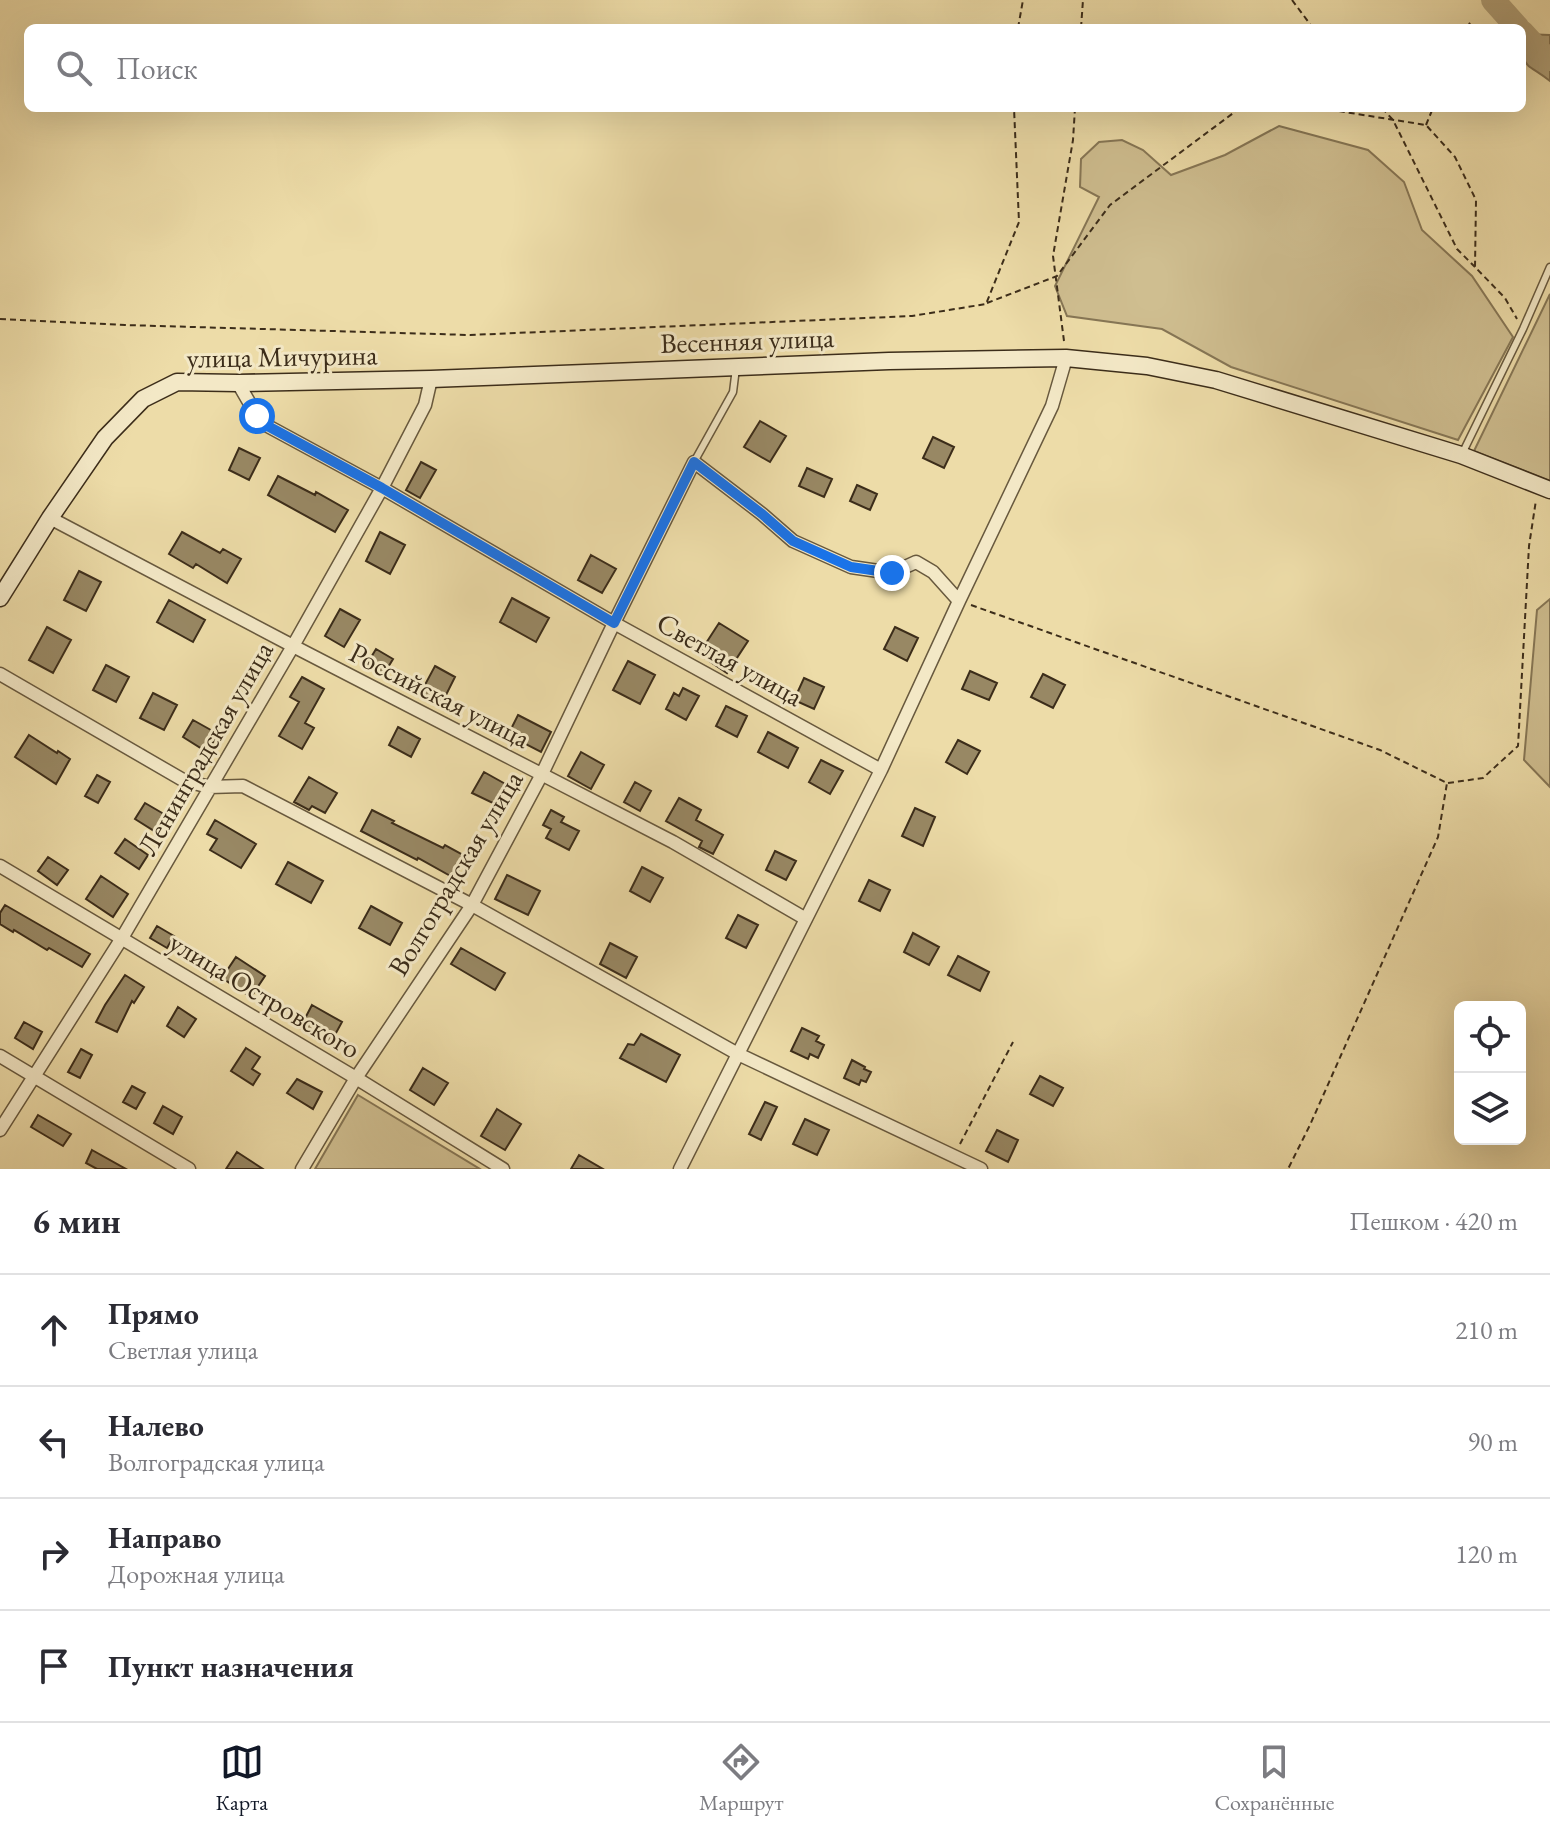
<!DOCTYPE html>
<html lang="ru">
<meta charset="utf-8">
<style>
body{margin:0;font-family:"EB Garamond",serif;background:#f7f7f7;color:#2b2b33}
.controls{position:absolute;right:24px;bottom:24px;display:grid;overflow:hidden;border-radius:12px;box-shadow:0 8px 32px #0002}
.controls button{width:72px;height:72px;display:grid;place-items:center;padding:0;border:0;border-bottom:2px solid #e1e1e2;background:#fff;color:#2b2b33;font:40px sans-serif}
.stop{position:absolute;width:24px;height:24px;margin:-18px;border:6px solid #1a73e8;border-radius:50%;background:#fff}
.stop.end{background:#1a73e8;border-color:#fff;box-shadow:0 2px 8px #0008}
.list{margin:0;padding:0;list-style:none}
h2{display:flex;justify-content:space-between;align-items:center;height:104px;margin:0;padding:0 32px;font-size:34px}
h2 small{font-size:26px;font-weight:400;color:#7c7c81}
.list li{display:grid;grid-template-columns:52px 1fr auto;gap:24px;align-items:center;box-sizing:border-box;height:112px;padding:0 32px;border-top:2px solid #e1e1e2}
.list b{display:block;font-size:30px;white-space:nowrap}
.list p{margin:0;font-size:26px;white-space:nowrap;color:#7c7c81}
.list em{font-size:26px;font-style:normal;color:#7c7c81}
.icon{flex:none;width:44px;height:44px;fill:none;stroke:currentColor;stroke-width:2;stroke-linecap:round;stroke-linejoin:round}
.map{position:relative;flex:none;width:1550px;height:1169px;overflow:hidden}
.search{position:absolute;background:#fff;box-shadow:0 8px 32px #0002;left:24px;right:24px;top:24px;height:88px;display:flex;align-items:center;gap:20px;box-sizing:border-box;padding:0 28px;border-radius:12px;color:#7c7c81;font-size:30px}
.sheet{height:552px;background:#fff}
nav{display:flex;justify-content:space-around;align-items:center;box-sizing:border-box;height:112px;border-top:2px solid #e1e1e2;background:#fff;font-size:22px;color:#7c7c81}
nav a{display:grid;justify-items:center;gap:4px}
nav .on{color:#111827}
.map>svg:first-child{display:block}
</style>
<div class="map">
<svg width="1550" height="1169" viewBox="0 0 1550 1169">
<rect width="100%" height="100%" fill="#eddca8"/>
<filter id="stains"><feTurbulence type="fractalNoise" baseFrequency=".0025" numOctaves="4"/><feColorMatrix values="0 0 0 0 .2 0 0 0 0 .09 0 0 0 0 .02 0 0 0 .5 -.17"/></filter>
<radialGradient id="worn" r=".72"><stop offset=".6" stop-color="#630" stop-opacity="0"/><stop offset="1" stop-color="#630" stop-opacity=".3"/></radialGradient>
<path fill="#cfbe90" stroke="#867655" stroke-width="2" d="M1279 126 1368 150 1404 182 1422 230 1472 276 1513 337 1458 440 1231 367 1162 329 1067 316 1055 286 1099 197 1080 187 1081 159 1099 142 1122 140 1143 150 1171 175 1225 155Z
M1550 294V481L1474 451Z
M1550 599V787L1524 760 1537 610Z
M358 1095 480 1169H315Z"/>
<path fill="#b1a078" stroke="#827252" stroke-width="2" d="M1522 34 1550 35V81C1525 61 1522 71 1522 34Z"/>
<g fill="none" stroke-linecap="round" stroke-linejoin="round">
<path stroke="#b1a078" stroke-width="24" d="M1493 0 1518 28
M1522 32 1543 55 1550 59"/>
</g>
<path fill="#988864" stroke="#3c2d1a" stroke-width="2" d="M760 421 786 436 770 462 744 447Z
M933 437 954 447 944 468 923 458Z
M239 448 260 458 249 480 229 470Z
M421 462 436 470 420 498 406 490Z
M807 468 832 479 824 497 799 486Z
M278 476 315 495 316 492 348 510 335 532 268 495Z
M857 485 877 494 870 510 850 501Z
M182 532 220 553 223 549 241 559 227 583 196 564 193 568 169 554Z
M380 532 405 545 390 574 366 561Z
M591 555 616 569 602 593 578 580Z
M79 571 101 582 86 611 64 600Z
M512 598 549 618 536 642 500 622Z
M169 600 205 620 193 642 157 622Z
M340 609 360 620 344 647 325 636Z
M719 623 748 641 727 673 699 654Z
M47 627 71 640 53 673 29 660Z
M895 627 918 638 907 661 884 649Z
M376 649 393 659 384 674 367 664Z
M628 661 655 675 640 704 613 690Z
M106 665 129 677 116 702 93 690Z
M435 666 455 677 441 705 420 694Z
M970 671 997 683 989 700 962 689Z
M1043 674 1065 685 1053 708 1031 697Z
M302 677 324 689 305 723 314 728 302 749 279 736 299 702 290 697Z
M804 678 824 687 814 709 794 700Z
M683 688 699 696 686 720 666 709 674 693 679 696Z
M153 693 177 705 164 730 140 718Z
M726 706 747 716 737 737 716 726Z
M518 715 551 732 541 752 508 735Z
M193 720 218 734 207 752 183 737Z
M398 727 420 739 411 757 389 745Z
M768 732 798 748 788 768 758 752Z
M29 735 57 753 58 751 70 759 56 784 15 757Z
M958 740 980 751 967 774 946 762Z
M581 752 604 765 591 789 568 776Z
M821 760 843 771 830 794 809 782Z
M484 772 509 786 499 806 472 793Z
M97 775 110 782 98 803 85 796Z
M309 777 337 793 325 813 312 806 309 810 294 802Z
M635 782 651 791 640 811 624 802Z
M679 798 701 810 696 820 723 835 713 854 699 847 702 841 666 821Z
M145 803 169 817 159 834 135 819Z
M915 808 935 817 923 846 902 836Z
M372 810 394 821 392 823 443 848 445 845 467 857 454 878 418 858 417 860 361 831Z
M551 810 564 817 561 822 579 831 569 850 546 838 551 829 543 825Z
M215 820 256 844 241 868 210 850 217 839 207 834Z
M125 839 148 855 139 869 115 853Z
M775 851 796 861 786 880 766 870Z
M48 857 68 870 57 885 38 871Z
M288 862 323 881 311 903 276 884Z
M642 867 663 878 650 902 630 891Z
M507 875 540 891 528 915 495 899Z
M101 876 128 894 113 917 86 899Z
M869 880 890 890 880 911 859 901Z
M5 905 90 954 82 967 49 948 47 950 14 930 13 932 0 924V913Z
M371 906 402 923 390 945 359 928Z
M738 915 758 925 746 948 726 938Z
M157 926 174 936 167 948 150 938Z
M913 933 939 947 929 965 904 952Z
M610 943 637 957 626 978 600 964Z
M461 948 505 973 495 990 451 964Z
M958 956 989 972 980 991 948 975Z
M236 957 265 976 251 997 222 978Z
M125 975 144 987 134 1003 132 1001 117 1032 96 1022 105 1005Z
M312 1005 342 1022 330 1044 300 1028Z
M178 1007 196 1019 184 1037 167 1026Z
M24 1022 42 1032 33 1049 15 1038Z
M802 1028 819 1036 816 1041 824 1045 818 1058 810 1054 808 1059 791 1051Z
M641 1034 680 1055 666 1082 620 1058 628 1044 634 1045Z
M246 1048 260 1057 252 1069 260 1074 253 1085 231 1071Z
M81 1049 92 1055 80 1078 68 1072Z
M852 1060 865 1067 864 1069 871 1072 866 1082 861 1080 859 1085 844 1078Z
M423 1068 448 1083 434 1105 410 1090Z
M1040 1076 1063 1088 1053 1106 1030 1094Z
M297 1079 322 1092 313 1109 287 1093Z
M132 1086 145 1093 136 1109 123 1102Z
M765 1102 777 1107 761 1140 749 1134Z
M163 1106 182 1117 173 1134 154 1123Z
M497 1109 521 1124 505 1150 481 1136Z
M38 1115 71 1134 63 1146 31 1127Z
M805 1119 829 1130 817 1155 793 1144Z
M997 1130 1018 1140 1008 1162 986 1151Z
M92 1150 126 1169H97L86 1163Z
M237 1152 263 1169H226Z
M579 1155 603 1169H571Z"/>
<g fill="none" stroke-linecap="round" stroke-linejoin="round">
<g stroke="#68593e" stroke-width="9">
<path id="lane" d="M1463 452 1523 329 1550 267
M694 462 733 392 736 368"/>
</g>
<g stroke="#68593e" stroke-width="15">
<path id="street" d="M238 383 257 416 264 424 382 488 614 623 881 770
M50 518 293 646 673 842 806 919
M0 674 183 780 209 787 243 786 472 905 738 1054 981 1169
M0 866 356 1078 503 1169
M0 1056 189 1169
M0 1130 122 938 293 646 382 488 425 405 431 379
M302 1169 356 1078 472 905 542 774 614 623 694 462 762 514 793 541 851 567 892 573 916 562 933 572 959 601
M680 1169 881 770 959 601 1052 406 1066 358"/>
</g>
<g stroke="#3c2d1a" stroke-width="19">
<path id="secondary" d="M0 598 50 518 105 438 143 399 177 382 238 383 431 379 889 361 1066 358 1147 366 1216 380 1461 455 1550 490"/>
</g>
<path stroke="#3c2d1a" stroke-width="2" stroke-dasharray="6 4" stroke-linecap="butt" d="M1292 0 1313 28
M1018 28 1023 0
M1081 28 1083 0
M1467 28 1471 21
M1309 108 1332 110 1426 125 1455 157 1476 200 1475 267 1505 298 1517 319
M1382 108 1393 120 1457 249 1475 267
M1426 125 1433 108
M987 303 1057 276 1110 205 1240 108
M0 319 125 325 470 335 912 316 986 304 1019 222 1014 108
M1064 341 1053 256 1073 140 1075 108
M971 605 1380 750 1447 783 1438 837 1310 1125 1288 1169
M1448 783 1483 778 1518 746 1529 546 1536 500
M960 1144 1013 1042"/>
<use href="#lane" stroke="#f3e8c6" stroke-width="6"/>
<use href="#street" stroke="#f3e8c6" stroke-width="12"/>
<use href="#secondary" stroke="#f3e8c6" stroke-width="16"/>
</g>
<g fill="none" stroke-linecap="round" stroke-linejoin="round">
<path stroke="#1a73e8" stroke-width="10" d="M257 416 264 424 382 488 614 623 694 462 762 514 793 541 851 567 892 573"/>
</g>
<g text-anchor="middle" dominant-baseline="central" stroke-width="6" stroke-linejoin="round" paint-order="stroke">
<g font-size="28" fill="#3c2d1a" stroke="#f3e8c6">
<text transform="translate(747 340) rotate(-2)">Весенняя улица</text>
<text transform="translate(282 356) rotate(-1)">улица Мичурина</text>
<text transform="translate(730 659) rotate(29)">Светлая улица</text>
<text transform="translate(440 695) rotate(27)">Российская улица</text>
<text transform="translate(205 748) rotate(-60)">Ленинградская улица</text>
<text transform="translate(455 873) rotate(-59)">Волгоградская улица</text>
<text transform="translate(265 995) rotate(31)">улица Островского</text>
</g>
</g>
<rect width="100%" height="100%" filter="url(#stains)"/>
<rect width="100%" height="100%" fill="url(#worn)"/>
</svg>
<div class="controls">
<button><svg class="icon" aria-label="locate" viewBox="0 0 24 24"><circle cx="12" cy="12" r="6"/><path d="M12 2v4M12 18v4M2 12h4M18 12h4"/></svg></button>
<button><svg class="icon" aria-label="layers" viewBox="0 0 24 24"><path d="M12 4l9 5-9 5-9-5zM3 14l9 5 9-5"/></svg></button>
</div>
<div class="stop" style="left:257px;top:416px"></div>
<div class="stop end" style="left:892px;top:573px"></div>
<div class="search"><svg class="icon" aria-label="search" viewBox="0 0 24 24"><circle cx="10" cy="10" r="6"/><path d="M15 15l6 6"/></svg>Поиск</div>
</div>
<section class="sheet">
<h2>6 мин<small>Пешком · 420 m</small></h2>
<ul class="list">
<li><svg class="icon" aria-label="ahead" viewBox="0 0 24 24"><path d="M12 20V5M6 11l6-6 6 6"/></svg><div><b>Прямо</b><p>Светлая улица</p></div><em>210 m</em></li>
<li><svg class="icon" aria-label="left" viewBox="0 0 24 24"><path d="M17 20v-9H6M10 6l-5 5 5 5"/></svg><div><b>Налево</b><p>Волгоградская улица</p></div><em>90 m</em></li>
<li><svg class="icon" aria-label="right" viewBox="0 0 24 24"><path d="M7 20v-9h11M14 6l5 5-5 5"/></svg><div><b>Направо</b><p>Дорожная улица</p></div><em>120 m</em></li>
<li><svg class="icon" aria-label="arrive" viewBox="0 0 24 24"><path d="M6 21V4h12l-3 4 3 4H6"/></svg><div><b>Пункт назначения</b></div></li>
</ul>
</section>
<nav>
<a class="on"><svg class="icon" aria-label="map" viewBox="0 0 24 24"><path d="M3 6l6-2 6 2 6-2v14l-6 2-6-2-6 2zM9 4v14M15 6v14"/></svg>Карта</a>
<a><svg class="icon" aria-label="directions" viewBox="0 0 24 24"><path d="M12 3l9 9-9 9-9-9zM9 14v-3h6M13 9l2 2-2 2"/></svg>Маршрут</a>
<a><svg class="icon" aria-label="saved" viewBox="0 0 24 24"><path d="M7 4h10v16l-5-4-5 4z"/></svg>Сохранённые</a>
</nav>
